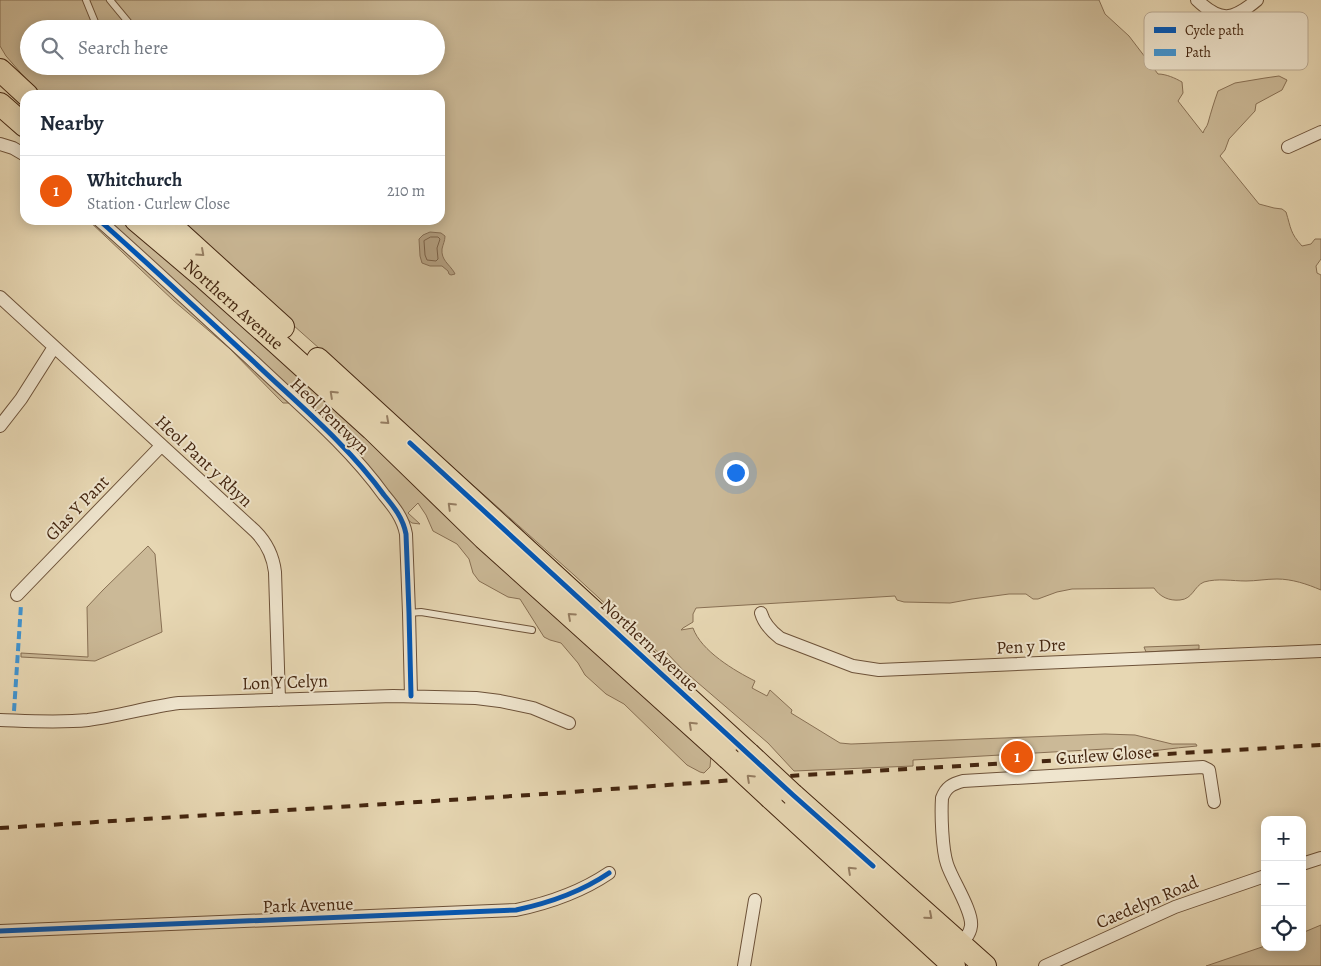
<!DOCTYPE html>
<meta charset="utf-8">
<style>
body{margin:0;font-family:Alegreya,serif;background:#f6f6f7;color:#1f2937}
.controls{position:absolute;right:15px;bottom:15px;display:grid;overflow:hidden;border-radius:10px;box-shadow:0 2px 12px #0003}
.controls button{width:45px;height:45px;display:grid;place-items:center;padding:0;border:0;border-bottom:1px solid #e0e1e3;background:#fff;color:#1f2937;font:25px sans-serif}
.you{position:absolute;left:735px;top:472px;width:18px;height:18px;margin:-12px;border:4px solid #fff;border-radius:50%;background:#1a73e8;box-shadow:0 0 0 8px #1a73e833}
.badge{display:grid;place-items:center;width:32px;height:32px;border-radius:50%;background:#ea580c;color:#fff;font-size:16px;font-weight:700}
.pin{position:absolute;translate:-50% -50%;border:2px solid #fff;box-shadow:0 1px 5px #0006}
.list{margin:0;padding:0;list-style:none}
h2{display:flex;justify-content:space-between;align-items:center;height:65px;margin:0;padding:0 20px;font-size:21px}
h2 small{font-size:16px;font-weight:400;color:#747a83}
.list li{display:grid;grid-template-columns:32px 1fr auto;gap:15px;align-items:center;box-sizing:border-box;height:70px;padding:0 20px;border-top:1px solid #e0e1e3}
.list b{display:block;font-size:19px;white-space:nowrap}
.list p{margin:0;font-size:16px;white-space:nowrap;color:#747a83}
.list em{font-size:16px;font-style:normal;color:#747a83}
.icon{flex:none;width:28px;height:28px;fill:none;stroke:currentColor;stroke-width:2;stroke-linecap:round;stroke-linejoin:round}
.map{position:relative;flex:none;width:1321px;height:966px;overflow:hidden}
.search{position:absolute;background:#fff;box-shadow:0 2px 12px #0003;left:20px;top:20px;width:425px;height:55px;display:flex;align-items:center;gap:12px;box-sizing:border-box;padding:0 18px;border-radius:28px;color:#747a83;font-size:19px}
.panel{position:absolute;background:#fff;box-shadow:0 2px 12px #0003;left:20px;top:90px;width:425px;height:135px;border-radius:15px}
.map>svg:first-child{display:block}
</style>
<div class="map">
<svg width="1321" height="966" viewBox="0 0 1321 966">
<rect width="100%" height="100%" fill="#e7d7b3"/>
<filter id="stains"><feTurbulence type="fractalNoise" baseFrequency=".004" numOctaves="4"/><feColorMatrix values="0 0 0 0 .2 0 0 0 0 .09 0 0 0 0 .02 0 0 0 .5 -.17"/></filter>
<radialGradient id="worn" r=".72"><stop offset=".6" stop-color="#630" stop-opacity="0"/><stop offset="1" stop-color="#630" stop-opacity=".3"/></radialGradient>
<path fill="#cbb997" stroke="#887054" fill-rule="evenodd" d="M0 0H1099L1105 14 1129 36 1158 74C1166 74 1175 78 1182 82L1183 93 1178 101 1203 133C1204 129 1207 127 1208 123 1211 112 1214 102 1218 91L1235 83 1265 78 1279 76 1287 80 1282 90 1256 104 1255 111 1229 139 1225 150 1220 156 1259 204 1274 208 1282 209 1286 212C1291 228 1290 233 1302 246L1311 244 1315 239H1321V259L1316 266 1317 273 1321 275V590C1307 584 1292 579 1277 579 1266 579 1256 581 1246 581 1232 581 1218 578 1204 582 1194 586 1193 599 1180 600 1169 601 1160 597 1154 588L1072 589 1057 592 1038 599H1033L1026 594H1009L972 599 950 603 904 602 897 600 895 596 696 608 693 614V622L683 628 681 630 693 628C701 651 735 671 755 681L752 688 767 696 770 690 792 710 791 713 840 743 851 744 1105 734 1135 735 1172 744H1196L1197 746C1172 748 1148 752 1124 754L1123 748 913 760V766L794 771 768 743 683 670 665 651 661 655 574 575 175 220H440V95H40L6 56 0 46ZM29 29H436V66H29Z
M88 220H125L171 257 711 756 710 767 704 773 700 772 687 765 624 704 606 694 585 675 578 663 561 643 550 640 544 637 520 599 508 597 479 581 473 573 469 559 457 544 433 531 426 515 418 503 408 513 420 524 412 523 408 520 347 443 345 438 341 433 333 434 289 403H283L229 348 174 301Z
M148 546 155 554 162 632 95 661 21 657V653L88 657 87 607 103 590Z
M1199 645V649L1146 652 1144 647Z
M1321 925V966H1206L1265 946V947H1302V933Z"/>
<path fill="#b09b7c" stroke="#856c51" d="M430 232 441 233 445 236C445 241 443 244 442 249 441 260 449 264 454 272L455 274 451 275 449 274 448 271 442 266H430L422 263 420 256 419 239 423 235Z"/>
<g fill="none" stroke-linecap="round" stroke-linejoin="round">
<path stroke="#7a6046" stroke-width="1" d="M431 237H438L440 239 437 248 438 259 436 261 427 260 425 255 424 241Z"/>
<g stroke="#6d5239" stroke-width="8">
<path id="lane" d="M86 0 95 22 99 29
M110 0 134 29
M409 613 421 612 532 630"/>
</g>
<g stroke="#6d5239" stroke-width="14">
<path id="street" d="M1197 0C1221 23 1233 20 1257 0
M0 144 13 148 25 155
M1288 147 1321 132
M99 220C151 266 202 314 254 362 298 404 348 445 384 495 394 507 403 518 406 534L409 613 411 696
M0 297 255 531C267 543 273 555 275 572L279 700
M0 426 21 399 54 347
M17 595 161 446
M761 613C764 624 771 631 780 638L853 666 879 670 1321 651
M0 720C29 721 59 723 88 720 119 716 148 707 179 703L393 696 476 698 500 701 533 708 569 723
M1302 864 1321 858
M0 931 516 910C549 903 581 892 609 873
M957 948C963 942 970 935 971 926 973 911 952 880 947 864 942 849 941 814 942 798 946 787 952 784 963 781L1203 767 1209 770 1214 802
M744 966 755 900
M1045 966 1175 907 1265 876"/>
</g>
<g stroke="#442610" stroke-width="24">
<g id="highway">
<path d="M0 70 27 95"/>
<path d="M0 104 25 126"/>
<path id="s1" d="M136 220 202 276 276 342 372 429 484 538 728 758"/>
<path d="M165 220 283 327"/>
<path d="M318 359 749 754"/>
<path d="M793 795 985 966"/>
<path d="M771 798 954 966"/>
</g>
</g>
<use href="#lane" stroke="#efe5ce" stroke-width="6"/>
<use href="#street" stroke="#efe5ce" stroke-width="12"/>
<use href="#highway" stroke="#e7d7b3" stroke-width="22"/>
<path stroke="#442610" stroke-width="4" stroke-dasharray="9 9" stroke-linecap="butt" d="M0 828 530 795 804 775 1321 745"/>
<g stroke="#442610" stroke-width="24" stroke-linecap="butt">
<path id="highway-bridge" d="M749 754 793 795
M728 758 771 798"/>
</g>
<use href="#highway-bridge" stroke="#e7d7b3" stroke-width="22"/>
<path stroke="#4095d3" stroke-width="4" stroke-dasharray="8 4" stroke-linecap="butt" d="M14 711 21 605"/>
<g stroke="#efe5ce" stroke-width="8">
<path id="cycleway" d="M99 220C151 266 202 314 254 362 298 404 348 445 384 495 394 507 403 518 406 534L409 613 411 696
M410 443 793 795 873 866
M0 931 516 910C549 903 581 892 609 873"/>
</g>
<use href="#cycleway" stroke="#0057b8" stroke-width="5"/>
</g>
<defs><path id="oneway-chevron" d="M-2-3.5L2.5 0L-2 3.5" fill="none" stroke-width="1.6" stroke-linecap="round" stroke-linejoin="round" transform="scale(1.25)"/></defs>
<g stroke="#967e62">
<use href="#oneway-chevron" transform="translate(201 253) rotate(42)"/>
<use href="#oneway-chevron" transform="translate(333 394) rotate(-137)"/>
<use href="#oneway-chevron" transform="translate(386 421) rotate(42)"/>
<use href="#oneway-chevron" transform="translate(451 506) rotate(-136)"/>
<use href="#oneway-chevron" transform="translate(571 616) rotate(-138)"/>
<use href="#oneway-chevron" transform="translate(692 725) rotate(-137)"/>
<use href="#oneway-chevron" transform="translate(750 778) rotate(-137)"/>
<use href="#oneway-chevron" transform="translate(851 870) rotate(-137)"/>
<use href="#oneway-chevron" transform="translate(929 916) rotate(41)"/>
</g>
<g text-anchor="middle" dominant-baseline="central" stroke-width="4" stroke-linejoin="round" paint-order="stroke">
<g font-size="18" fill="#442610" stroke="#efe5ce">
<text stroke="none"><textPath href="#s1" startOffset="129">Northern Avenue</textPath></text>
<text transform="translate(330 416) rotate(44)">Heol Pentwyn</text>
<text transform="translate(204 461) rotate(43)">Heol Pant y Rhyn</text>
<text transform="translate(77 508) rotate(-46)">Glas Y Pant</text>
<text transform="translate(650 645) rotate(43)">Northern Avenue</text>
<text transform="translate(1031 646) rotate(-3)">Pen y Dre</text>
<text transform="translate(285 682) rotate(-2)">Lon Y Celyn</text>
<text transform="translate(1104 755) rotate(-4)">Curlew Close</text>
<text transform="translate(1147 902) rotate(-23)">Caedelyn Road</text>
<text transform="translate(308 905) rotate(-2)">Park Avenue</text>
</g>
</g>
<rect x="1144" y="12" width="164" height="58" rx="8" fill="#efe5ce" stroke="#bcac95" stroke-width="1"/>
<rect x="1154" y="27" width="22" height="6" fill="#0057b8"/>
<rect x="1154" y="49" width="22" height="7" fill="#4095d3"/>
<g font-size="14" fill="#442610">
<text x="1185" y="35">Cycle path</text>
<text x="1185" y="57">Path</text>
</g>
<rect width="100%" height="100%" filter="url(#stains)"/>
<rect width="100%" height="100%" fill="url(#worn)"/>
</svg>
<div class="controls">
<button>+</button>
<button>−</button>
<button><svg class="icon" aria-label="locate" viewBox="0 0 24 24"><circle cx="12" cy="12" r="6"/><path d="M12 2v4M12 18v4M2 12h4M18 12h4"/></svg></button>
</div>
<div class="you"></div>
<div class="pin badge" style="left:1017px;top:757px">1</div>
<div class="search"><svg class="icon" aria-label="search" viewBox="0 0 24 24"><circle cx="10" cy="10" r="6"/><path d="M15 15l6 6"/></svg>Search here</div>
<section class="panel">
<h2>Nearby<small></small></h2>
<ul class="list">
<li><span class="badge">1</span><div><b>Whitchurch</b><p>Station · Curlew Close</p></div><em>210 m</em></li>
</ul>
</section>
</div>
